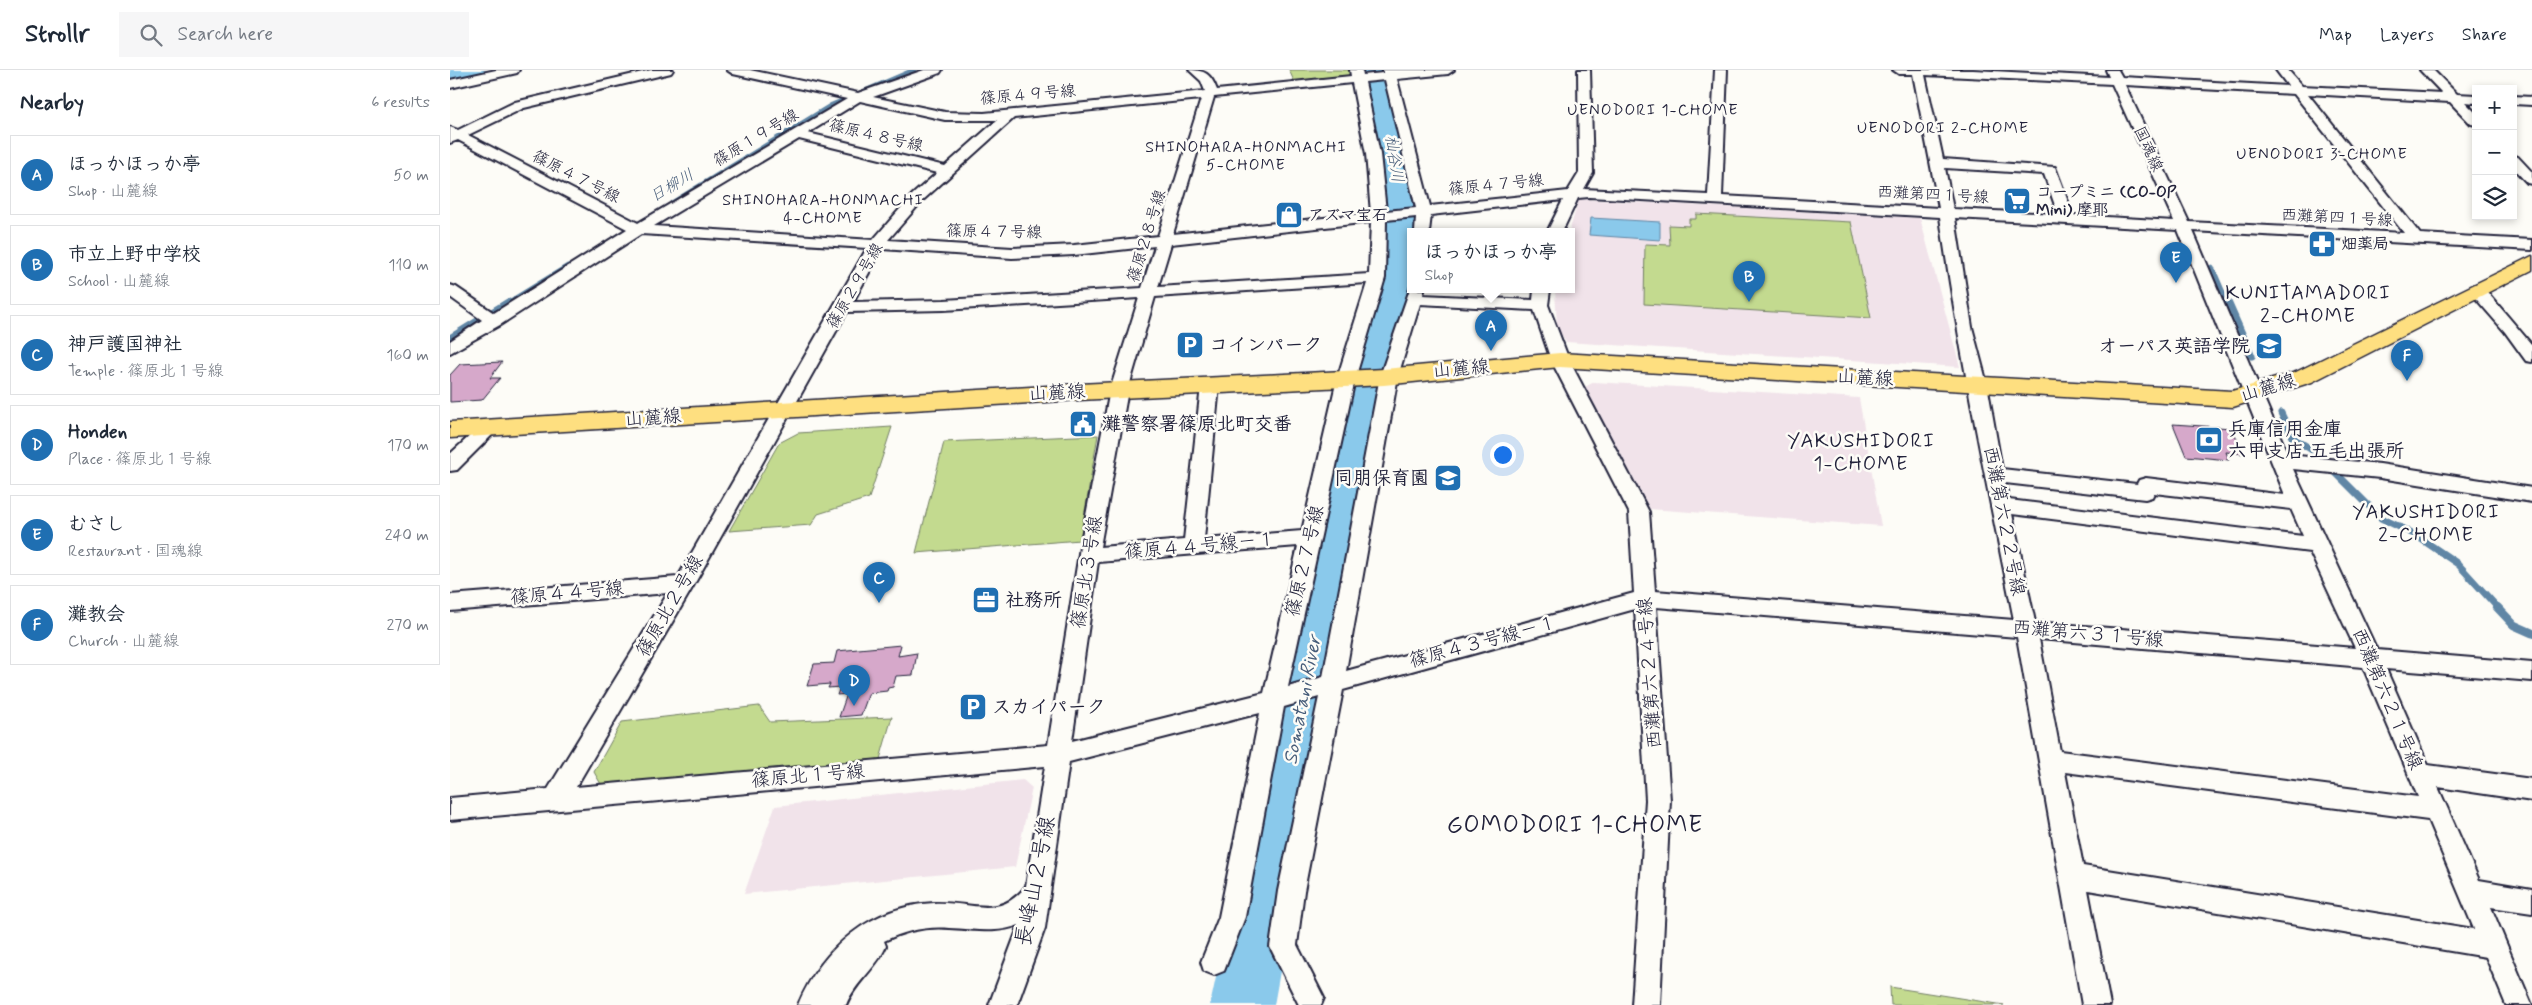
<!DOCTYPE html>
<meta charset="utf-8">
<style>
body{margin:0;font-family:Mynerve,"Klee One",sans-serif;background:#f6f6f7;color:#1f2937}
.controls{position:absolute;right:15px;top:15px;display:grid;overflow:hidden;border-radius:0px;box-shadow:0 2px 8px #0003}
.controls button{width:45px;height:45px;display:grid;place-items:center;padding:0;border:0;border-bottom:1px solid #e0e1e3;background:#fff;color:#1f2937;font:25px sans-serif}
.you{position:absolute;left:1052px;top:384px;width:18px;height:18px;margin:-12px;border:4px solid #fff;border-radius:50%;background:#1a73e8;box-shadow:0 0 0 8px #1a73e833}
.badge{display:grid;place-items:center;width:32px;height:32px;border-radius:50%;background:#1f6fb2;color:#fff;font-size:16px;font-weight:700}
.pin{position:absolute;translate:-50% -41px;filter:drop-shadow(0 1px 2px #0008)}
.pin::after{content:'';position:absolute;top:26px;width:18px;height:15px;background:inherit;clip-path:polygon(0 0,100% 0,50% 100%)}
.popup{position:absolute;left:957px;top:158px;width:168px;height:65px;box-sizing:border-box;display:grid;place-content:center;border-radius:0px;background:#fff;filter:drop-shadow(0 1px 4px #0005);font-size:16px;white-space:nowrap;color:#747a83}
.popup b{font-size:19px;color:#1f2937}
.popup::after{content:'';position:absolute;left:50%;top:100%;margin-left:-10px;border:10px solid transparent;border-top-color:#fff}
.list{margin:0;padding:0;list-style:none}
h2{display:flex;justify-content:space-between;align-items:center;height:65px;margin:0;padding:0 20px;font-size:21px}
h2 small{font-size:16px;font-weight:400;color:#747a83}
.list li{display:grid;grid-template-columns:32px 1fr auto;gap:15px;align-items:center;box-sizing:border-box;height:80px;margin:0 10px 10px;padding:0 10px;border:1px solid #e0e1e3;border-radius:0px}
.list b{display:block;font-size:19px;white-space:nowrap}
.list p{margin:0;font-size:16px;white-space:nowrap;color:#747a83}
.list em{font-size:16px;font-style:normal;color:#747a83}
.icon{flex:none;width:28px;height:28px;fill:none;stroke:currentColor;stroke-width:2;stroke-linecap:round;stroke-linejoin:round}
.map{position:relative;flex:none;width:2082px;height:935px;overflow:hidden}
header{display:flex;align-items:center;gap:30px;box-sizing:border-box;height:70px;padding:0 25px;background:#fff;border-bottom:1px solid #e0e1e3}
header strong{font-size:24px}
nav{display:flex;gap:28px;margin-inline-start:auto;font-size:18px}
.search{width:350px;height:45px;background:#f6f6f7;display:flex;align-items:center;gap:12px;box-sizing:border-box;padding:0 18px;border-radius:0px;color:#747a83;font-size:19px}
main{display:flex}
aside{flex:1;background:#fff}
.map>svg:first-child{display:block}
</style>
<header>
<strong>Strollr</strong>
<div class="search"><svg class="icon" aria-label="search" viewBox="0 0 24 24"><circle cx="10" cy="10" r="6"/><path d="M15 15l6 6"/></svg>Search here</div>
<nav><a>Map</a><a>Layers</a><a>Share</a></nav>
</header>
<main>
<aside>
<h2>Nearby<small>6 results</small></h2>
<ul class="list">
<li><span class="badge">A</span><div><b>ほっかほっか亭</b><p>Shop · 山麓線</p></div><em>50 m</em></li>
<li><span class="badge">B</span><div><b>市立上野中学校</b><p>School · 山麓線</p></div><em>110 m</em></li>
<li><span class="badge">C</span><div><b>神戸護国神社</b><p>Temple · 篠原北１号線</p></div><em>160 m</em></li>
<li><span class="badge">D</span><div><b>Honden</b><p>Place · 篠原北１号線</p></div><em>170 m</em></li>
<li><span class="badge">E</span><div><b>むさし</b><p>Restaurant · 国魂線</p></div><em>240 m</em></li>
<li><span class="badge">F</span><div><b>灘教会</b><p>Church · 山麓線</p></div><em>270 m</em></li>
</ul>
</aside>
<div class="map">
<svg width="2082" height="935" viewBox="0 0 2082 935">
<rect width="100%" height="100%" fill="#fdfcf7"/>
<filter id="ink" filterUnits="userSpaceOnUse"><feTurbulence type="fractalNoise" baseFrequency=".02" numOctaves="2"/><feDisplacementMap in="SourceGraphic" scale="10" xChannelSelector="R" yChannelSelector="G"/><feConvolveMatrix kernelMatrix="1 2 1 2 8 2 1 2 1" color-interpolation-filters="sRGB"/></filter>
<g filter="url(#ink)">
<path fill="#f1e3ea" d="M1129 129 1470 148 1510 297 1116 272 1107 257 1105 220H1121V162H1119Z
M1144 312 1409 328 1431 456 1200 439 1135 317Z
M573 710 582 718 565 797 294 824 325 736Z"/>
<path fill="#c3da8f" stroke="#727e65" d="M839 0H901L902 3 897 6 844 11Z
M1246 144 1401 152 1421 248 1194 234 1195 174 1220 175 1219 155 1239 156V149H1246Z
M442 357 419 428 368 444 361 455 279 461 329 373 348 363Z
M648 365 630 470 466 483 494 372Z
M309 636 320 652 442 647 430 689 152 716 144 702 172 652Z
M1440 917 1554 935H1441Z"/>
<path fill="#8ac9eb" stroke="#6086a5" d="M1141 148 1210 152V170L1139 165Z"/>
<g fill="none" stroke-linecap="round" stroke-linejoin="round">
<path stroke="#6086a5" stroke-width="5" d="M222 133 382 35 464 0
M1762 197 1778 234
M56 234 118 196"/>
<path stroke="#6086a5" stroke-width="7" d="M1778 232 1802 286
M0 268 58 232
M1831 343 1842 367 1862 380
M1885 402 1931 448 1964 464 2008 494 2048 538"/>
<path stroke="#6086a5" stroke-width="9" d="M2047 537 2064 555 2082 563"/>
<path fill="#8ac9eb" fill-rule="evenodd" d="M0 0H39L35 6 0 14Z
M910 0H938L962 84 969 156V162H961L962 225 944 289 905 481 824 935H760L859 481 904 289 924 225 935 156 930 84Z"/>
</g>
<path fill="#d6a8ca" stroke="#22223b" d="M52 292 40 308H50L32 330 0 332V305L10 294Z
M1723 354 1782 358 1794 384 1776 382 1779 390 1736 386Z
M451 575 448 586 467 583 463 605 446 606 443 617 438 618 437 621 419 623 411 645 389 647 397 624 387 625 390 617 378 618 380 614 357 616 364 594 384 593 387 581Z"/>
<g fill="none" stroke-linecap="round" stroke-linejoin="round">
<g stroke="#22223b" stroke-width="4">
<path id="minor" d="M46 0H69L67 3 0 18V10Z
M201 0H223L221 3 74 38 18 65 188 153 397 29 283 4 277 0H300L408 23 474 0H492L490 3 423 27 495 42 534 43 755 21 751 11 739 0C755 0 761 4 767 20L901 6 900 0H912L913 5 933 3V0H1004L998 4 947 9 980 136 1118 121 1129 103 1128 0H1140L1143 103 1134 119 1258 125 1265 0H1277L1272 126 1489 138 1463 4H1449L1443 0H1523L1659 7 1656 0H1668L1672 7 1838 16 1826 0H1838L1852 16 1992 23 1970 0H1983L2007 24 2026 25V33L2015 32 2026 43V55L2021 54 2000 32 1858 24 1970 164 2082 170V180L1743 161 1838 385 1930 394 2082 418V432L1930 408 1843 399 1927 580 2082 593V611L1936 599 1978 695 2082 709V731L1988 717 2029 810 2082 819V843L2041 837 2082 935H2056L2036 887 1638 820 1660 935H1632L1567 567 1206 537 1220 730 1210 935H1182L1196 730 1185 539 893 620 854 821 847 875 874 928 871 935H849L820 877 828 821 869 627 834 637 795 847 774 901 764 905 754 901 751 892 769 847 810 643 619 692 595 858 567 935H539L569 855C545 864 525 859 499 858 477 856 454 861 434 871L436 876C427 898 405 912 396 935H348C372 878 421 836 484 833 521 831 549 851 576 816L595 696 0 750V728L98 719 218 523 0 541V525L228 507 417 178 191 164 50 255 0 283V271L32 250 0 227V215L6 217 44 243 177 159 8 70 0 73V57L8 60 65 32ZM1475 5 1662 14 1724 151 1623 145 1605 97 1493 89ZM935 10 966 138 936 141 930 84 915 12ZM902 13 916 84 921 143 723 164 764 27ZM1675 15 1844 24 1954 163 1739 152ZM751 29 708 166 624 175 562 178 438 170 472 131 564 48ZM410 31 495 50H547L495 96 358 63ZM349 69 487 103 462 125 423 170 204 156ZM1495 98 1594 104 1608 144 1503 139ZM1139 127 1490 147C1509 282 1537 416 1564 550L1205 521 1199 442 1119 290 1098 235 1100 220H1084L1083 230 973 225 974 220H961V216L930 306 873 607 838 617 905 309 935 208 936 150 966 147 965 162H979L981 145 1113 130 1097 162H1112L1128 128ZM1505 148 1728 160 1835 425 1696 408 1689 410 1687 414 1552 399 1537 314 1522 257ZM921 152 919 204 708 217 721 174ZM705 176 692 218 494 230 403 232 432 179 562 188 624 185ZM917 213 887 309 852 461 754 469 769 316 766 312H754L751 316 734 470 650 477 678 320 705 227ZM689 228 660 320 630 477 598 675 126 717 241 520 397 242 494 240ZM970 234 1084 240 1101 290 1179 442 1184 523 896 601 948 306ZM1555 413 1695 429 1702 427 1704 423 1841 439 1853 466 1559 430ZM1562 444 1860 482 1905 578 1585 552ZM848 476 814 623 622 671 648 492ZM1589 569 1913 597 1968 727 1610 681ZM1615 702 1978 750 2024 859 1633 796Z
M2063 26 2082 27V35L2063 34Z
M2063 86 2068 87 2082 102V114L2077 113 2063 98Z
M2027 215 2033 217 2082 275V292L2076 291 2055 262 2021 223 2019 220Z
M39 352 45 354 48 358 45 362 7 400 0 401V384L33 354Z"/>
</g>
<g stroke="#22223b" stroke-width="3">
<path id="primary" d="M2082 186V200L1862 312 1783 337 1110 297 934 315 629 330 0 368V352L629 314 934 299 1110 283 1782 321 1846 302Z"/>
</g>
<use href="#minor" fill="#fdfcf7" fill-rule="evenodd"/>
<use href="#primary" fill="#fedf80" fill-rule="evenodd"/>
</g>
</g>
<defs>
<g id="supermarket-square" transform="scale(1.4375)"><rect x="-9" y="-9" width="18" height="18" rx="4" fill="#1f6fb2" stroke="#fdfcf7"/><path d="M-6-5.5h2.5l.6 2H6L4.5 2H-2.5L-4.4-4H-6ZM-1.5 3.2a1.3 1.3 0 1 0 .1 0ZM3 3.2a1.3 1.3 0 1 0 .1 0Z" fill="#fff"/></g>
<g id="shop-square" transform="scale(1.4375)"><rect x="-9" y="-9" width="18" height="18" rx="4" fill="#1f6fb2" stroke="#fdfcf7"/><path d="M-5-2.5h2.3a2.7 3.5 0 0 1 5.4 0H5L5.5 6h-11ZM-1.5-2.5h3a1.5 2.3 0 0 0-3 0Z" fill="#fff"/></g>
<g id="pharmacy-square" transform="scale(1.4375)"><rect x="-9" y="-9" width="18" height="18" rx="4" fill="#1f6fb2" stroke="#fdfcf7"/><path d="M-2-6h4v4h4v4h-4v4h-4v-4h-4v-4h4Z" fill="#fff"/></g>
<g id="parking-square" transform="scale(1.4375)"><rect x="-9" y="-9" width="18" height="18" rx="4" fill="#1f6fb2" stroke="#fdfcf7"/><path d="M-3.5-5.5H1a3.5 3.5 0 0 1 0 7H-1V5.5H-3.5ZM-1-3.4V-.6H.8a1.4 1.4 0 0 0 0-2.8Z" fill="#fff"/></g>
<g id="school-square" transform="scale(1.4375)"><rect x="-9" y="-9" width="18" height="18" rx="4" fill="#1f6fb2" stroke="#fdfcf7"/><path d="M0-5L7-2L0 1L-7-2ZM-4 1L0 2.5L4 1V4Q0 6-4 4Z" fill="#fff"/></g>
<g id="civic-square" transform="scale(1.4375)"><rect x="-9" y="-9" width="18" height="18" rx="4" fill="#1f6fb2" stroke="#fdfcf7"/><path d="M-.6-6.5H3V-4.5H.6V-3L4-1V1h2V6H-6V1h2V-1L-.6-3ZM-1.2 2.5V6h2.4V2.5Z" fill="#fff"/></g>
<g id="bank-square" transform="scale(1.4375)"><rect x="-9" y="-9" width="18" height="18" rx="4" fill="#1f6fb2" stroke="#fdfcf7"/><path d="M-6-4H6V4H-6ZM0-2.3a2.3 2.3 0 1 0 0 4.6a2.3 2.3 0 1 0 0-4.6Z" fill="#fff"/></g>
<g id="office-square" transform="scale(1.4375)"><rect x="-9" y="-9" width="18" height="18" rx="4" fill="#1f6fb2" stroke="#fdfcf7"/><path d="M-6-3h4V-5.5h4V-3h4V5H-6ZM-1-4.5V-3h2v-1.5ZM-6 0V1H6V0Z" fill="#fff"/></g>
</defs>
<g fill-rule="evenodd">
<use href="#supermarket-square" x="1567" y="131"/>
<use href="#shop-square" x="839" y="145"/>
<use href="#pharmacy-square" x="1872" y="174"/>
<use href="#parking-square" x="740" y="275"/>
<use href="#school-square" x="1819" y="276"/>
<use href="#civic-square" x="633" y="354"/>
<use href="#bank-square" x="1759" y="370"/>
<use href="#school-square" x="998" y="408"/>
<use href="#office-square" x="536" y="530"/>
<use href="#parking-square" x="523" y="637"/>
</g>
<g text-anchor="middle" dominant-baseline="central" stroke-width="5" stroke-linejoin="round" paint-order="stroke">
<g font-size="16" fill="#22223b" stroke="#fdfcf7">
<text transform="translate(578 25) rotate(-5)">篠原４９号線</text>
<text transform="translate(426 66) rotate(13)">篠原４８号線</text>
<text transform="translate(306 68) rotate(-31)">篠原１９号線</text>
<text transform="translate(1698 79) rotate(65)">国魂線</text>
<text transform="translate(126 107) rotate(27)">篠原４７号線</text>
<text transform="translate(1046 115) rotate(-6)">篠原４７号線</text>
<text transform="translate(1483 125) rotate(3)">西灘第四１号線</text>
<text transform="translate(1887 148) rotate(3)">西灘第四１号線</text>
<text transform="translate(544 162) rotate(1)">篠原４７号線</text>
<text transform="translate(697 166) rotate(-73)">篠原２８号線</text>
<text transform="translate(405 216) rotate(-60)">篠原２９号線</text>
</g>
<g font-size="16" letter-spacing="1" fill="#22223b" stroke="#fdfcf7">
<text x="1203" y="40">UENODORI 1-CHOME</text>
<text x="1493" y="58">UENODORI 2-CHOME</text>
<text x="796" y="77">SHINOHARA-HONMACHI<tspan x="796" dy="18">5-CHOME</tspan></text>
<text x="1872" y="84">UENODORI 3-CHOME</text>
<text x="373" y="130">SHINOHARA-HONMACHI<tspan x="373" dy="18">4-CHOME</tspan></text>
</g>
<g font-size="16" font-style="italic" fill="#465c79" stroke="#fdfcf7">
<text transform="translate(944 89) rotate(81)">杣谷川</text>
<text transform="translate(222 116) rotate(-31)">日柳川</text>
</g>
<g font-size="16" font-weight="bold" fill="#22223b" stroke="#fdfcf7" text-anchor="start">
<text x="1586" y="122">コープミニ (CO-OP<tspan x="1586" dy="18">Mini) 摩耶</tspan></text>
<text x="858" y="145">アズマ宝石</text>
<text x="1891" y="174">畑薬局</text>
</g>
<g font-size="19" font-weight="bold" fill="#22223b" stroke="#fdfcf7" text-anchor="start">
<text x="759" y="275">コインパーク</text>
<text x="1800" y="276" text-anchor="end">オーパス英語学院</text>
<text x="652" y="354">灘警察署篠原北町交番</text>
<text x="1778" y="359">兵庫信用金庫<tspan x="1778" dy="22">六甲支店 五毛出張所</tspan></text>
<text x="979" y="408" text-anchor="end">同朋保育園</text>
<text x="555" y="530">社務所</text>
<text x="542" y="637">スカイパーク</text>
</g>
<g font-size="19" fill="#22223b" stroke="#fdfcf7">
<text transform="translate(1011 299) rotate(-5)">山麓線</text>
<text transform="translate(1415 308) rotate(3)">山麓線</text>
<text transform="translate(1818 318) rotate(-17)">山麓線</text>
<text transform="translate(607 323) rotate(-3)">山麓線</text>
<text transform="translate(203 348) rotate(-4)">山麓線</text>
<text transform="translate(1554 451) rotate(79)">西灘第六２２号線</text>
<text transform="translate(750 476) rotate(-5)">篠原４４号線－１</text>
<text transform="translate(855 491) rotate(-77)">篠原２７号線</text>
<text transform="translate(637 502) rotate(-81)">篠原北３号線</text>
<text transform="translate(117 523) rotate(-5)">篠原４４号線</text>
<text transform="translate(220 536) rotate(-60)">篠原北２号線</text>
<text transform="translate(1638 564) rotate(5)">西灘第六３１号線</text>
<text transform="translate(1033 572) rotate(-15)">篠原４３号線－１</text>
<text transform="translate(1200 603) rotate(-94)">西灘第六２４号線</text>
<text transform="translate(1937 629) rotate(67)">西灘第六２１号線</text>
<text transform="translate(358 706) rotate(-5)">篠原北１号線</text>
</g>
<g font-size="20" letter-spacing="1" fill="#22223b" stroke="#fdfcf7">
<text x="1858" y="223">KUNITAMADORI<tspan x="1858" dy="23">2-CHOME</tspan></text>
<text x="1411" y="371">YAKUSHIDORI<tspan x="1411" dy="23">1-CHOME</tspan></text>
<text x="1976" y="442">YAKUSHIDORI<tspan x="1976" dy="23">2-CHOME</tspan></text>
</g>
<g font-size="20" font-style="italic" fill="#465c79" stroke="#fdfcf7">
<text transform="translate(853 630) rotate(-79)">Somatani River</text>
</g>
<g font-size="22" fill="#22223b" stroke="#fdfcf7">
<text transform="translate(586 811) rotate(-79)">長峰山２号線</text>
</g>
<g font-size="24" letter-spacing="1" fill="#22223b" stroke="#fdfcf7">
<text x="1125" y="755">GOMODORI 1-CHOME</text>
</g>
</g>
</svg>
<div class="controls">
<button>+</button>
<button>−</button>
<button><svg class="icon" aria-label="layers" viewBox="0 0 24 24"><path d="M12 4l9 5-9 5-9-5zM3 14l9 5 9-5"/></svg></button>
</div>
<div class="you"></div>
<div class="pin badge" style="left:1041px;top:281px">A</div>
<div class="popup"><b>ほっかほっか亭</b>Shop</div>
<div class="pin badge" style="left:1299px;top:232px">B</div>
<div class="pin badge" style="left:429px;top:533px">C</div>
<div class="pin badge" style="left:404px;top:636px">D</div>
<div class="pin badge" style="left:1726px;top:213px">E</div>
<div class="pin badge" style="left:1957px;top:311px">F</div>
</div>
</main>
